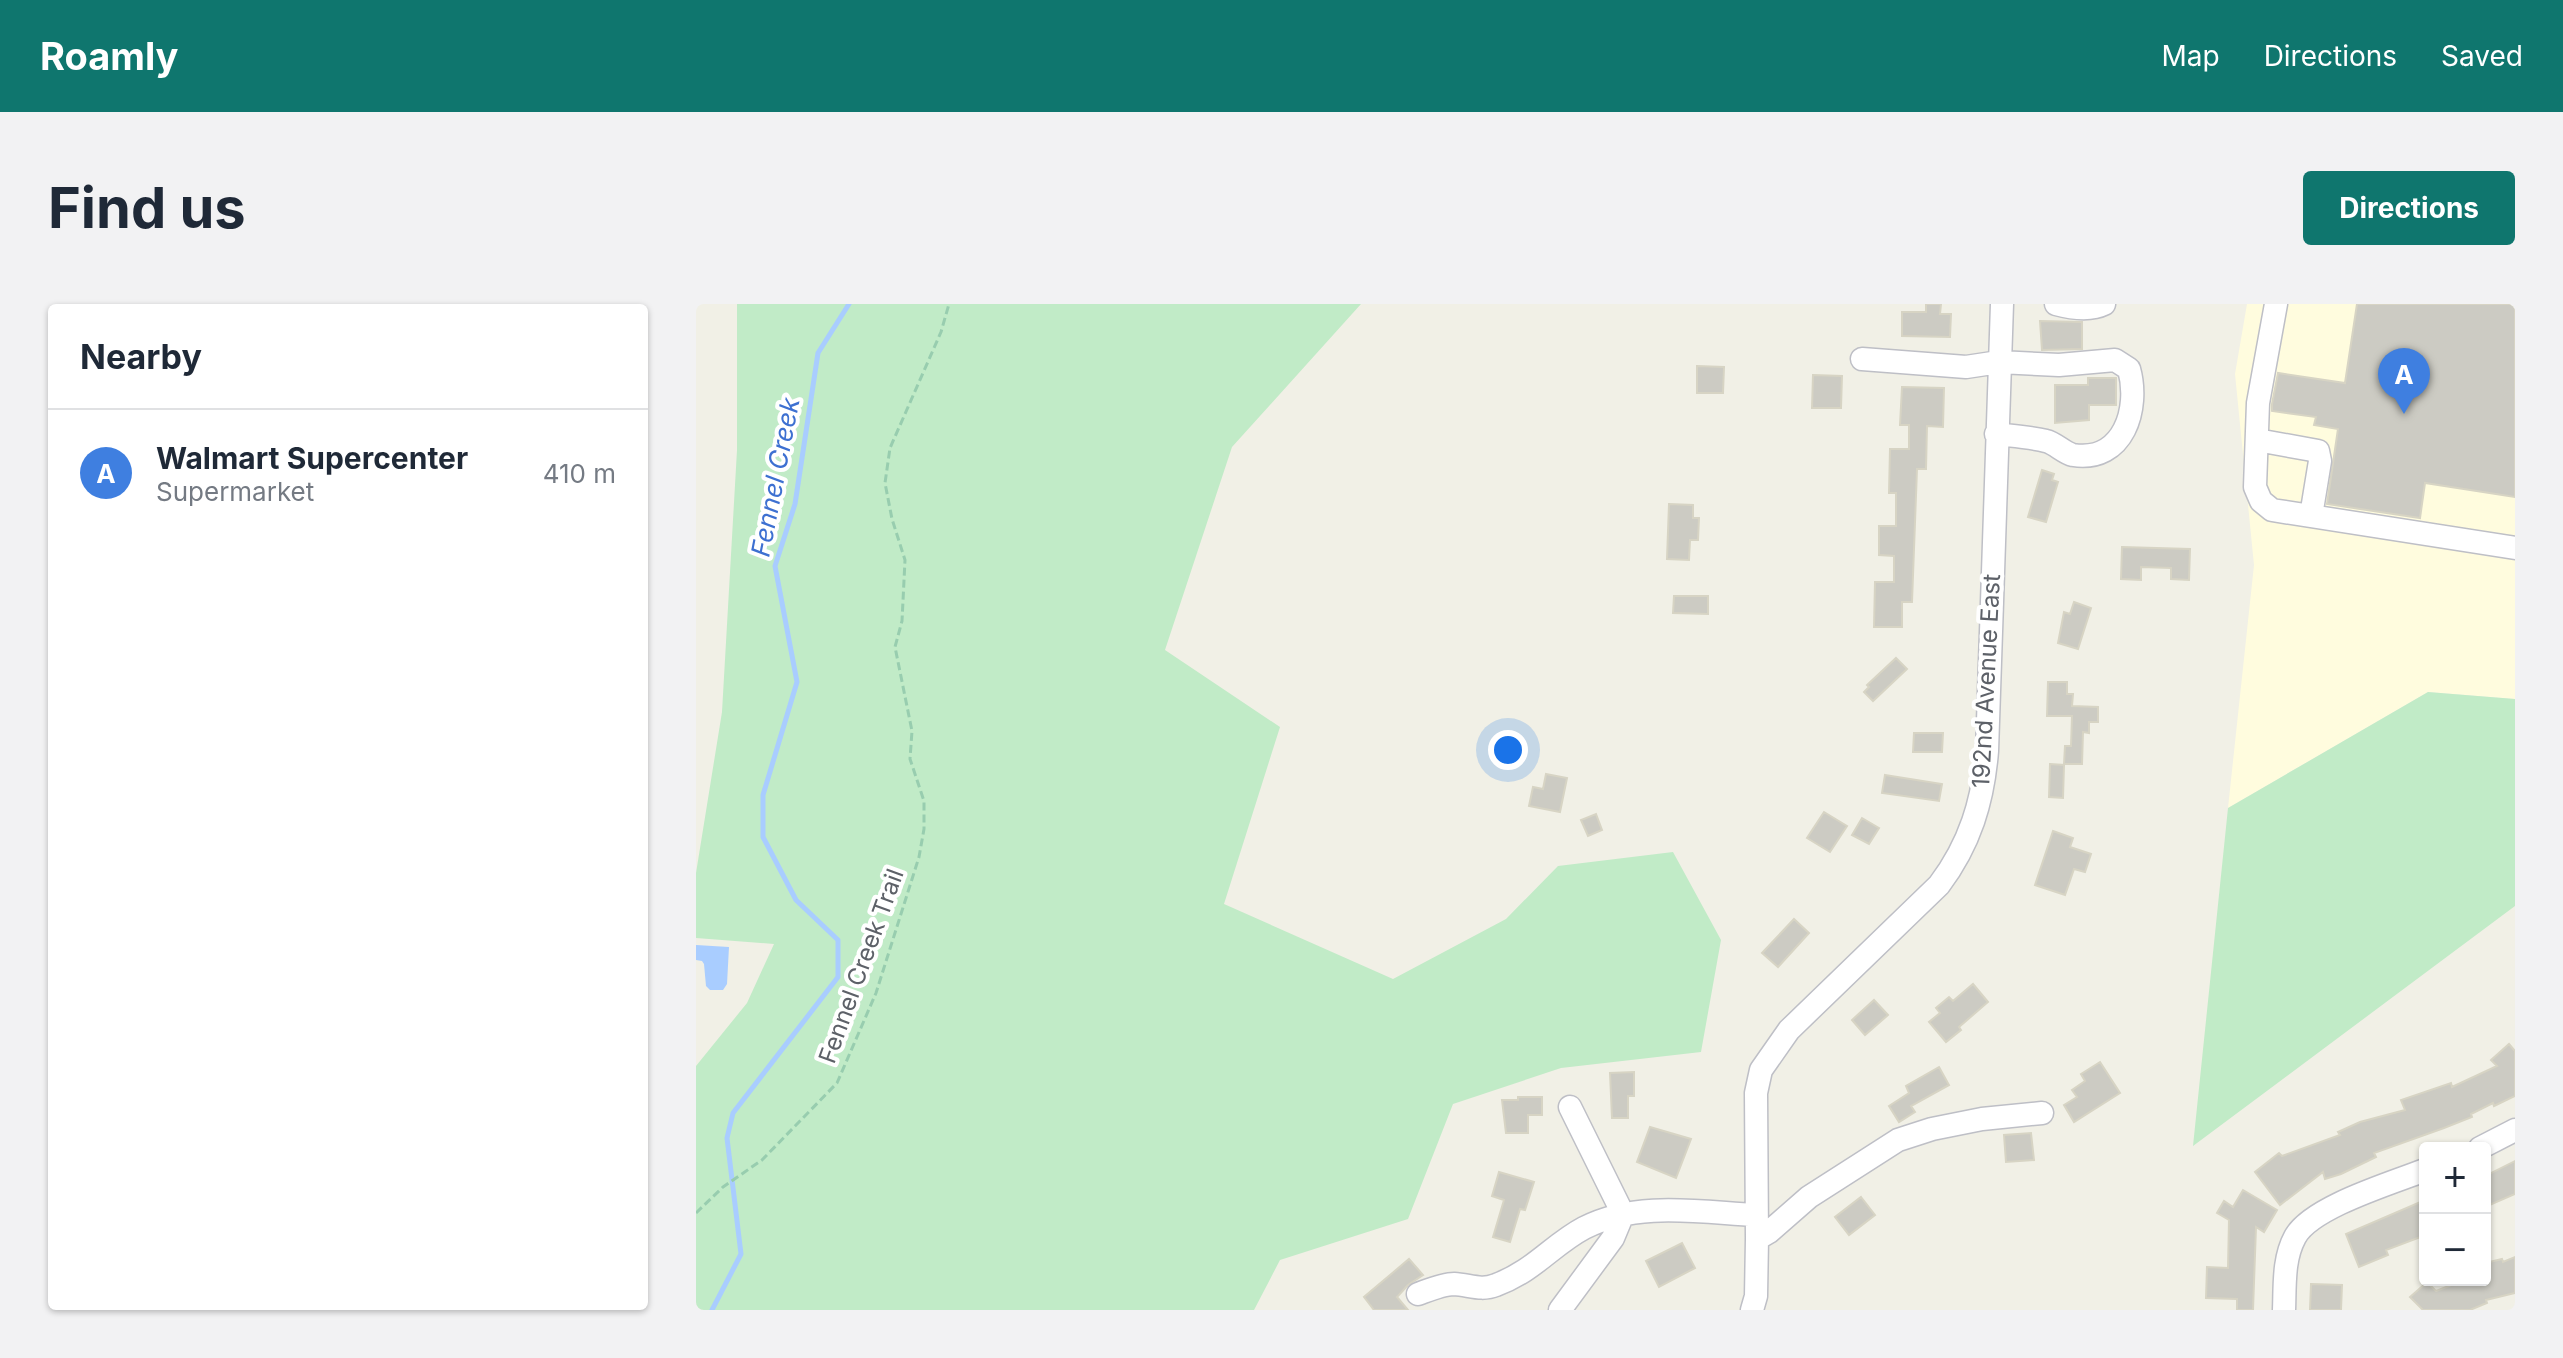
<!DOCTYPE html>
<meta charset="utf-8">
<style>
body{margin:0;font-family:Inter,sans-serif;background:#f2f2f3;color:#1f2937}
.controls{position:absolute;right:24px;bottom:24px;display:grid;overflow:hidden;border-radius:8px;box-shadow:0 2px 6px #0004}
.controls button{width:72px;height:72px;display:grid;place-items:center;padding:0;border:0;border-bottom:2px solid #e0e1e3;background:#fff;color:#1f2937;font:40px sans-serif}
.you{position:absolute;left:812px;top:446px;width:28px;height:28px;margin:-20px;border:6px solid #fff;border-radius:50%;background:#1a73e8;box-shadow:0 0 0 12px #1a73e833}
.badge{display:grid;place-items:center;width:52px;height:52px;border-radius:50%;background:#0f766e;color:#fff;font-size:26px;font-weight:700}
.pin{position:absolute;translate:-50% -66px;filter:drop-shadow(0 2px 4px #0008)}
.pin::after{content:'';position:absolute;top:42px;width:28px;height:24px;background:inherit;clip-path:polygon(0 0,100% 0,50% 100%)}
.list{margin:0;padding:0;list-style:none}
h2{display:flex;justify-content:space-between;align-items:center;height:104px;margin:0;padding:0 32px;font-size:34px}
h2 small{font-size:26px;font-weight:400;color:#747a83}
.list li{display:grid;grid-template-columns:52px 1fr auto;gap:24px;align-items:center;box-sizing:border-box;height:128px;padding:0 32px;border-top:2px solid #e0e1e3}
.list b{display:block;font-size:30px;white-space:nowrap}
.list p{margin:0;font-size:26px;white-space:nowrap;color:#747a83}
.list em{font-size:26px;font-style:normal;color:#747a83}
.map{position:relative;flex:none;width:1819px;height:1006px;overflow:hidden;border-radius:8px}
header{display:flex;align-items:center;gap:48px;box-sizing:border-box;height:112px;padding:0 40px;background:#0f766e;color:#fff}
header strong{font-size:38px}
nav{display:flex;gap:44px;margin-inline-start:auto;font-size:28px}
.intro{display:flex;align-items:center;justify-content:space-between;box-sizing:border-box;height:192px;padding:0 48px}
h1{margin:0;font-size:56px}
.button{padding:20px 36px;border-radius:8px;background:#0f766e;color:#fff;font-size:28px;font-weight:700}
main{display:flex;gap:48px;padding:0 48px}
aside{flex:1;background:#fff;border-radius:8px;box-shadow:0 2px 6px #0004}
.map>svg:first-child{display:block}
</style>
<header>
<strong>Roamly</strong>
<nav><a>Map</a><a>Directions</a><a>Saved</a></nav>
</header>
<div class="intro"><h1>Find us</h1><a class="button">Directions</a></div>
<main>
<aside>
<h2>Nearby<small></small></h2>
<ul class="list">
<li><span class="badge" style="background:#3f7fe0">A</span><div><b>Walmart Supercenter</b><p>Supermarket</p></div><em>410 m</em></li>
</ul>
</aside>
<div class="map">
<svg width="1819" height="1006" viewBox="0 0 1819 1006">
<rect width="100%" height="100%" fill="#f1f0e6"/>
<path fill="#fffcde" d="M1551 0H1819V395L1732 388 1532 504 1558 261 1539 70Z"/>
<path fill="#c1ebc7" d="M41 0H665L536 143 469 346 584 423 528 600 697 675 810 615 862 562 977 548 1025 636 1005 748 865 764 757 800 712 915 584 956 558 1006H0V762L51 699 78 640 0 634V569L26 408 41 146Z
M1732 388 1819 395V602L1497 842 1532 504Z"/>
<path fill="#a9cdff" d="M0 641 33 643 31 680 27 686H14L10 682 8 660 6 657 0 656Z"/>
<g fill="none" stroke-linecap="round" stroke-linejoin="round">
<path stroke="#a9cdff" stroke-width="5" d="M16 1006 45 950 31 834 37 809 142 673V636L100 596 67 533V491L101 378 79 262 99 200 122 49 153 0"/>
</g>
<path fill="#cccbc3" stroke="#d7d4c4" stroke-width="2" d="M1230 0H1245L1244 10H1255L1254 33 1206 32V8H1230Z
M1661 0H1819V193L1729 179 1724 214 1631 200 1642 125 1618 121 1620 113 1576 107V100L1582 69 1649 79Z
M1344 17 1386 18V45L1346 46Z
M1001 62 1028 63 1027 89H1001Z
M1117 71 1146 72 1145 104H1116Z
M1392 74H1420V101H1393V116L1359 119V81H1392Z
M1206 83 1248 84 1247 123 1231 122 1230 165H1221L1216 298H1206V323H1178L1179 278H1198V252L1183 251V222H1200V189H1193L1194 145H1213V121H1204Z
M1346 166 1358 170 1356 176 1362 178 1350 218 1332 213Z
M973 200 997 201V214H1003L1002 236H994L993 256 971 255Z
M1426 243 1494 245 1493 276 1475 275V264L1445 263V276L1425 275Z
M978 292H1012V310L977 309Z
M1378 298 1395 304 1382 345 1362 339 1368 308 1374 310Z
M1200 354 1211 365 1177 397 1168 388 1173 383 1171 381Z
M1352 378H1371V390H1377L1376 402 1402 403V418H1393V429L1387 428 1386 460H1368L1369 442H1375L1376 412H1351Z
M1218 429H1247L1246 448H1217Z
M1354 460 1368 461 1367 494 1353 493Z
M850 470 871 474 864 508 833 502 837 483 847 485Z
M1189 471 1246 480 1243 497 1186 489Z
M1128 508 1151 522 1134 548 1111 534Z
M900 510 906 526 892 532 885 516Z
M1166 514 1183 524 1173 540 1156 531Z
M1357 527 1377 534 1374 543 1395 550 1389 568 1378 565 1369 591 1339 581Z
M1098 615 1113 629 1082 663 1066 649Z
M1277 680 1292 698 1263 723 1265 726 1250 738 1233 718 1244 709 1240 704 1253 693 1257 697Z
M1178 696 1192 711 1169 731 1156 716Z
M1813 740 1819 747V792L1798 802 1797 799 1775 810 1776 813 1748 824 1678 849 1680 853 1645 870 1629 875 1627 868 1584 901 1559 868 1583 849 1586 852 1644 831 1642 828 1664 818 1709 806 1705 796 1755 779 1756 783 1801 762 1795 756Z
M1404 758 1424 789 1378 818 1368 801 1381 793 1376 786 1389 777 1385 770Z
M1243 763 1253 781 1215 802 1219 808 1203 818 1193 802 1213 789 1210 782Z
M938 768V792H932V814H916L914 769Z
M822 793H846V811H832V829H810L806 796H822Z
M954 823 995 835 980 874 941 858Z
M1335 829 1338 856 1310 858 1308 831Z
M1819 857V890L1789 903V872Z
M803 868 838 878 829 906 824 905 814 938 797 933 808 896 796 892Z
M1547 886 1581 906 1568 928 1560 923 1557 1006H1541V995L1510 994 1511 963 1532 964 1533 916 1521 909 1528 897 1537 903Z
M1165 893 1179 911 1153 931 1139 913Z
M1729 896V935L1727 932 1690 946 1692 951 1663 963 1650 930Z
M986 939 999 964 963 983 950 957Z
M1819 953V989L1790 996 1791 999 1774 1006H1727L1714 993 1731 978 1740 987 1768 976H1789V959L1806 955 1807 958Z
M713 955 727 971 712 981 701 993 712 1006H678L668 993Z
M1615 980 1646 981 1645 1006H1614Z"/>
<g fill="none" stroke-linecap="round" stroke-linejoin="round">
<g stroke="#bebfc6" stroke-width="25">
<path id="minor" d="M1360 0C1375 4 1394 7 1408 0
M1580 0 1562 99 1559 183 1565 197 1576 206 1819 244
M1166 55 1270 63 1303 58 1363 61 1419 56 1433 65C1444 104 1428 159 1377 151 1368 149 1359 139 1350 137 1334 133 1317 132 1300 130
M1561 136 1622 147 1624 157 1615 212
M874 803 927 910
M1784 844 1819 826
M1061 935 1073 928 1113 893 1202 836 1236 825 1286 815 1346 809
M722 990C733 986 747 980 758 980 774 981 785 987 800 981 838 967 856 941 888 924 941 897 1002 908 1059 911
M864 1006 917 934 927 910
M1056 1006 1060 992 1061 935 1060 789 1065 766 1093 726 1243 581C1274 540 1287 497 1291 447L1306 0
M1588 1006C1589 982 1587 955 1599 933 1615 903 1696 879 1729 866"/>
</g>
<path stroke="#98cdaf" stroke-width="3" stroke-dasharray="8 4" stroke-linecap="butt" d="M0 909 27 883 66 856 141 779 180 689 223 553 228 525V497L214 455 216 427 199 343 206 317 209 256 196 215 189 179 194 144 245 28 253 0"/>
<use href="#minor" stroke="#fff" stroke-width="22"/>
</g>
<g text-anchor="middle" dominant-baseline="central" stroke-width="8" stroke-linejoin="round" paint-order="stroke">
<g font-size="24" fill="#5d6168" stroke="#fff">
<text transform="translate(1290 377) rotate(-87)">192nd Avenue East</text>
<text transform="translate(165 662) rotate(-70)">Fennel Creek Trail</text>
</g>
<g font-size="26" font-style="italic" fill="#3d70d1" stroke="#fff">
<text transform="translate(79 173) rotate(-79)">Fennel Creek</text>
</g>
</g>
</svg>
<div class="controls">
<button>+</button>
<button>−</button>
</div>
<div class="you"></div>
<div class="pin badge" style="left:1708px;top:110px;background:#3f7fe0">A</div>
</div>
</main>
